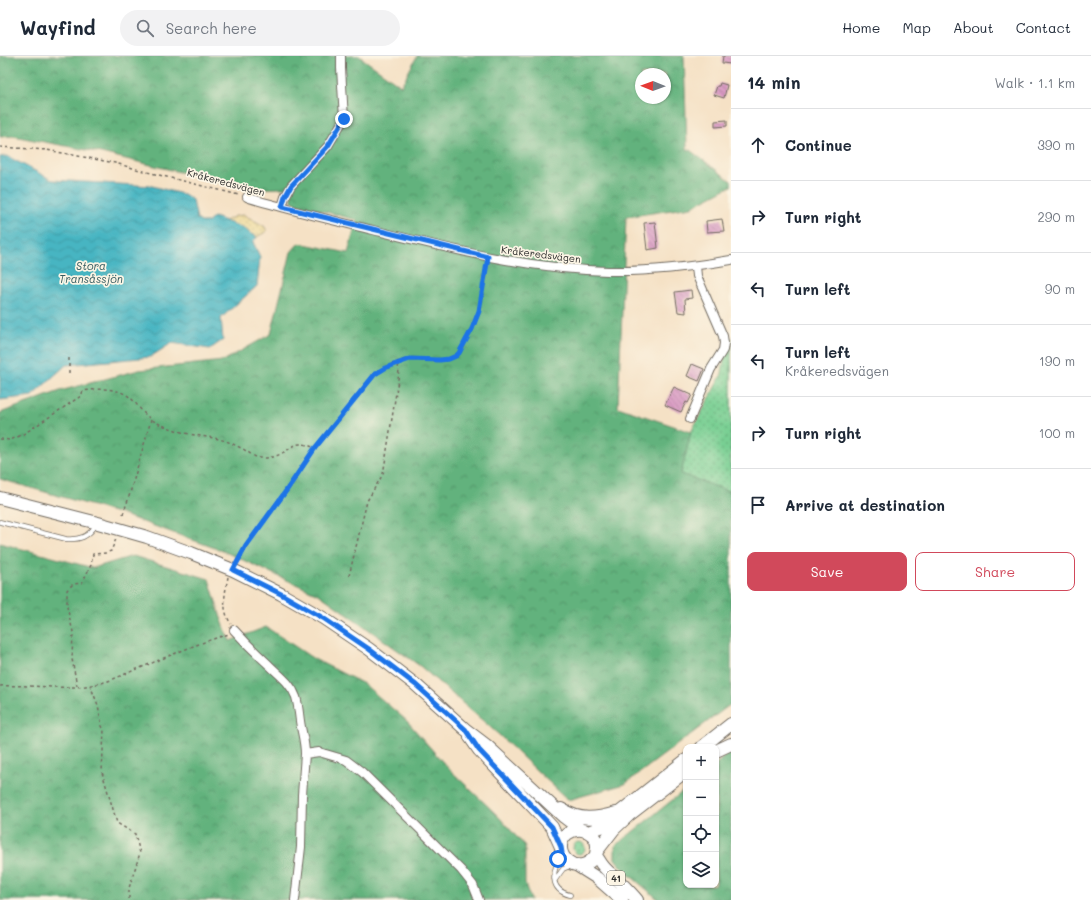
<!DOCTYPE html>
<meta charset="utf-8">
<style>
body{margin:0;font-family:Mali,sans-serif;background:#f2f2f3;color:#1f2937}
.controls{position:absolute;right:12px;bottom:12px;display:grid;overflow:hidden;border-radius:8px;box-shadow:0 1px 3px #0004}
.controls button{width:36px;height:36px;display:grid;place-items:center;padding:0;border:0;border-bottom:1px solid #e0e1e3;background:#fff;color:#1f2937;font:20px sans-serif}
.compass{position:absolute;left:635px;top:12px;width:36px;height:36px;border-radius:50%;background:#fff;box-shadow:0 1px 3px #0004;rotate:271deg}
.stop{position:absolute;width:12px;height:12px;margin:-9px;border:3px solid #1a73e8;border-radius:50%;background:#fff}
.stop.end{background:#1a73e8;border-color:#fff;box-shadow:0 1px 4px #0008}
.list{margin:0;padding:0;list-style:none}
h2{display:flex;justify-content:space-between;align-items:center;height:52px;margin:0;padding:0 16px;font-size:17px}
h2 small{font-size:13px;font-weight:400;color:#747a83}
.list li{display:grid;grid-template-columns:26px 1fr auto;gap:12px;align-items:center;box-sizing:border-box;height:72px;padding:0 16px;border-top:1px solid #e0e1e3}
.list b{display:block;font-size:15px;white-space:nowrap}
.list p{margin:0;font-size:13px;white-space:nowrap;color:#747a83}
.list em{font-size:13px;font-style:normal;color:#747a83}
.actions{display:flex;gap:8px;padding:12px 16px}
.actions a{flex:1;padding:9px 0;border:1px solid #d1495b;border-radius:8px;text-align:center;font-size:14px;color:#d1495b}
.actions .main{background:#d1495b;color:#fff}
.icon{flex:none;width:22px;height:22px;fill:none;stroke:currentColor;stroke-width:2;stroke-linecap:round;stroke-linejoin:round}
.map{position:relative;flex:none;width:731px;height:844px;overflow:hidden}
header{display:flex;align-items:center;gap:24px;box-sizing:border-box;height:56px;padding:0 20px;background:#fff;border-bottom:1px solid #e0e1e3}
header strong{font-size:19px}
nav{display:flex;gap:22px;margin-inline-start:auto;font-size:14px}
.search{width:280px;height:36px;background:#f2f2f3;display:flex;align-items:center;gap:10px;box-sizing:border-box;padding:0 14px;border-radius:22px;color:#747a83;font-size:15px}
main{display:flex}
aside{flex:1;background:#fff}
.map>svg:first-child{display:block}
</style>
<header>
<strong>Wayfind</strong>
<div class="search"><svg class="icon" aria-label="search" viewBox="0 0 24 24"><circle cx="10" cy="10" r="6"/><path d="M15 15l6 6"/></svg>Search here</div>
<nav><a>Home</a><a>Map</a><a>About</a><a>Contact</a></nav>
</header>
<main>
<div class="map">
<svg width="731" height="844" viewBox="0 0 731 844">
<defs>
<pattern id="grass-dots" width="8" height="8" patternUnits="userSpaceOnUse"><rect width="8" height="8" fill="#78cf93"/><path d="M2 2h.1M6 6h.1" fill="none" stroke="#63a878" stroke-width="1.8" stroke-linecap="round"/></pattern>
<pattern id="forest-crowns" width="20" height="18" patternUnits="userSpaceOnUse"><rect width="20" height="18" fill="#62b27d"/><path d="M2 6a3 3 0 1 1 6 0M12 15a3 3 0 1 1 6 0" fill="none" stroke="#519167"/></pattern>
<pattern id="sand-dots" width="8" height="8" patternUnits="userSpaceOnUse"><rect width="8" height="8" fill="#eeda9e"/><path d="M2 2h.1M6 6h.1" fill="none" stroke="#cb8" stroke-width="1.8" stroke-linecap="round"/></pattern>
<pattern id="water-waves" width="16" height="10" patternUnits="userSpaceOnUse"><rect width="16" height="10" fill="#47b5c2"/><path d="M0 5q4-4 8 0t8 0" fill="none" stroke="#3b939e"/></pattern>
<pattern id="building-back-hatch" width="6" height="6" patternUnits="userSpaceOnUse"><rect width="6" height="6" fill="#d897c2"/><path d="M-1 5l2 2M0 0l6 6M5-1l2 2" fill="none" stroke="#af7b9e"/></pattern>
</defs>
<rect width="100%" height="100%" fill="#fcf5e5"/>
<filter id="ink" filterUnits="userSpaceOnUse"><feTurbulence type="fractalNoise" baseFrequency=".025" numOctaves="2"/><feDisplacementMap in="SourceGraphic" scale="8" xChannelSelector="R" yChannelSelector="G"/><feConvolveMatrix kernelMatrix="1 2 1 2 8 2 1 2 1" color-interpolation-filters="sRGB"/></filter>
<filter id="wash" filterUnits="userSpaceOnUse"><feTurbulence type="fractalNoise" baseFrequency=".012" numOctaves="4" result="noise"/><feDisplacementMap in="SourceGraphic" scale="16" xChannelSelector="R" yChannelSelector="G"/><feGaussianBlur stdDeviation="0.9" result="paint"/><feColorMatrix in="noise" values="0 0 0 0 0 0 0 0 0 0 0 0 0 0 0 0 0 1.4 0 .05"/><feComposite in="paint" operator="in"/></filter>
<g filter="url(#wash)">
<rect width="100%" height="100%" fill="#f5e1c5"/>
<path fill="url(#grass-dots)" stroke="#527d5f" d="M727 282H731V436L680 418 691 376 722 318Z
M573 792a6 6 0 1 1 12 0a6 6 0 1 1-12 0Z"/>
<path fill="url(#forest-crowns)" stroke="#466e54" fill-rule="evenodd" d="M0 0H359L401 30 417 0H684L687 92 731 125V130L691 151 626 161 618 351 691 376 681 418 731 436V648L625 728 568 744 498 678 420 610 320 539 223 495 121 458 0 423V357L60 335 139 314 223 305 271 278 291 196 299 187 348 197 357 164 299 149 292 145V138L283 132 250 133 97 96 13 80 0 81ZM641 18H665V42H641Z
M0 487 93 512 133 500 209 523 221 562 230 585 266 571 314 603 364 628 407 665 448 712 497 759 525 790V828L531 844H0Z
M731 694V844H659L627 817 615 803V790L686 733V829H716V708Z"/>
<path fill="url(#sand-dots)" stroke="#8c8264" d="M244 159 264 170 267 175 257 181 251 178 247 175 225 165 236 160Z"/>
<path fill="url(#water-waves)" stroke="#397076" d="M7 100 52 124 152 130 186 139 193 145 197 163 201 166H209L213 161 217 162 244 172 251 178 257 181 253 186 260 201 257 230 221 262 223 284 210 293 172 287 150 301 66 309 32 340 0 344V101Z"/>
<g id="blocks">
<path fill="url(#building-back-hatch)" d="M723 0H731V8L722 7Z
M720 27 727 29 724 42 714 39 717 30H719Z
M727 64V70L715 71V65Z
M722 163 724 175 707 176 706 165Z
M655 166 658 192 647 194 644 167Z
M691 234 692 242 685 243 686 257 678 256 675 236Z
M692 308 704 313 699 325 687 320Z
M674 331 692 339 688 347 686 346 681 356 665 349Z"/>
</g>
</g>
<g filter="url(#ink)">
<use href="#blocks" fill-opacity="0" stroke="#726b61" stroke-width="1"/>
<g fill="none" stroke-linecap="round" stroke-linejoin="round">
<g stroke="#726b61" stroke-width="5.5">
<path id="lane" d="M0 466 66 483C80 484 88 481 96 469
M561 799C552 815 549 834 570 839
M555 824 563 813 570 810"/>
</g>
<g stroke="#726b61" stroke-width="10">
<path id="street" d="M247 141C260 146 272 148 285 152 314 160 344 167 373 174 450 193 528 213 608 215 649 216 690 211 731 204
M282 151 285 141 291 130 328 90 344 63 341 12V0
M690 363 711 313 723 294 724 287 723 280 697 220 696 210
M234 574C245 586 257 598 269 609 279 619 291 627 296 641 299 651 299 661 301 671 303 681 305 688 305 698L319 696 346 704 362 716 461 814 473 829 479 844
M295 844 301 791 302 739 305 698"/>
</g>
<g stroke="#726b61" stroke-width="14">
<path id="primary" d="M0 442 98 467 147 481 191 497 233 514 281 538 323 562 369 593 416 629 465 673 486 689 564 761 581 774
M470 681 479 694 552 771 561 791
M702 691 731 668
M716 695 731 688
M561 753C580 765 595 763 616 757
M588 776 601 771 686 704
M597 795 614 773 629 759 686 715
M596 799C578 825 548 796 567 778 571 775 576 773 582 774 590 775 597 782 597 790 597 793 596 797 596 799 597 801 598 803 599 804 605 815 612 818 620 826 626 832 632 838 637 844
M578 810 597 822 622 844"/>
</g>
<path stroke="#726b61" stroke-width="1.5" stroke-dasharray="3 3" stroke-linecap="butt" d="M0 91 47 94 78 100 115 107 147 116 239 139
M69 317V302
M0 383 10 384 22 379 81 340 83 335C97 333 111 331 125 338 134 343 137 350 144 357 151 365 163 370 173 373 178 375 184 377 190 378 202 381 214 381 226 385 231 387 237 390 243 393 250 397 255 403 264 402 271 402 278 400 284 396 290 393 294 388 300 388 306 388 310 390 315 392
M123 458 128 444 151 364
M237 506 246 490 286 435 315 392 375 318C385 312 397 305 409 303 426 301 444 310 459 297L472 273 479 255 487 208
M349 520 367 445 383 418 385 407 398 324 399 313 397 307
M228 521C225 537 221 553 231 568
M90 629 98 649 102 670 104 674 102 716 117 767 135 778 140 797 129 832V844
M0 630C32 628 65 635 97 628 112 625 126 617 140 612 169 600 198 587 229 578
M77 630 72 603 73 576 67 551V534L73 528 82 527 91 509 93 498 106 497 111 495 116 483"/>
<use href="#lane" stroke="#fff" stroke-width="4"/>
<use href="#street" stroke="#fff" stroke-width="8"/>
<use href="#primary" stroke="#fff" stroke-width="12"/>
</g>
</g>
<g fill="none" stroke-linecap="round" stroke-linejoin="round" filter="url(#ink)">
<path stroke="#1a73e8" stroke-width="5" d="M344 63 328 90 291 130 285 141 282 151 488 201 479 255 472 273 459 297 456 300 449 303 440 304 410 303 385 312 375 318 315 392 286 435 246 490 233 514 281 538 323 562 369 593 416 629 454 663 465 673 479 694 552 771 561 791 562 797 558 803"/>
</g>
<g text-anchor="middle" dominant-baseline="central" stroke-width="3.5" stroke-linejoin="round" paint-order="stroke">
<rect fill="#fcf5e5" stroke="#6a6863" stroke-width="1" x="607" y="815" width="18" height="14" rx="3"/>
<g font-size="9" font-weight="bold" fill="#2b2b2b">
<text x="616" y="822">41</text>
</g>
<g font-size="10" fill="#2b2b2b" stroke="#fcf5e5">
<text transform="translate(226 126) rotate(15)">Kråkeredsvägen</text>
<text transform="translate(541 198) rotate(7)">Kråkeredsvägen</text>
</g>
<g font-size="11" font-style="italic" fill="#355b60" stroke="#fcf5e5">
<text x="91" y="209">Stora<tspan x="91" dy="13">Transåssjön</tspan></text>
</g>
</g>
</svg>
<div class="controls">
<button>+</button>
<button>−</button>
<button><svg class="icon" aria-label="locate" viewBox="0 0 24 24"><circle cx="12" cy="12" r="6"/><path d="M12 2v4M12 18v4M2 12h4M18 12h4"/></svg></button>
<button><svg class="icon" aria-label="layers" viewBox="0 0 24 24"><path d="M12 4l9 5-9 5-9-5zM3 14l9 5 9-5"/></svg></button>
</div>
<svg class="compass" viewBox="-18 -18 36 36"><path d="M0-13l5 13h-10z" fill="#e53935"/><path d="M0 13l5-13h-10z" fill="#747a83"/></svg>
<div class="stop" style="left:558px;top:803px"></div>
<div class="stop end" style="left:344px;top:63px"></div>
</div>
<aside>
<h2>14 min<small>Walk · 1.1 km</small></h2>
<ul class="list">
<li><svg class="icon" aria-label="ahead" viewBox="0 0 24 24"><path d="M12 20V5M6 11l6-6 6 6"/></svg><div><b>Continue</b></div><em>390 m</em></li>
<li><svg class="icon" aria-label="right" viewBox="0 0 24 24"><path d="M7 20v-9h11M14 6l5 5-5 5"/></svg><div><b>Turn right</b></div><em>290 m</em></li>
<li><svg class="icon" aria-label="left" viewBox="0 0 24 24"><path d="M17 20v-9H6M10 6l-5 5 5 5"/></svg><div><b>Turn left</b></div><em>90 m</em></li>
<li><svg class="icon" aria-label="left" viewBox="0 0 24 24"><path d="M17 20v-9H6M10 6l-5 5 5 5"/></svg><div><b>Turn left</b><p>Kråkeredsvägen</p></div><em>190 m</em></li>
<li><svg class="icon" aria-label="right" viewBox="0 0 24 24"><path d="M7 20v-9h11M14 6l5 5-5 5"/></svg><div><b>Turn right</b></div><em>100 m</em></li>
<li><svg class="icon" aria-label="arrive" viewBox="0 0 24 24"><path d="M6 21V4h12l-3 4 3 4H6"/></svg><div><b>Arrive at destination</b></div></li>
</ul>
<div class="actions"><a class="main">Save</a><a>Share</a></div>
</aside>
</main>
